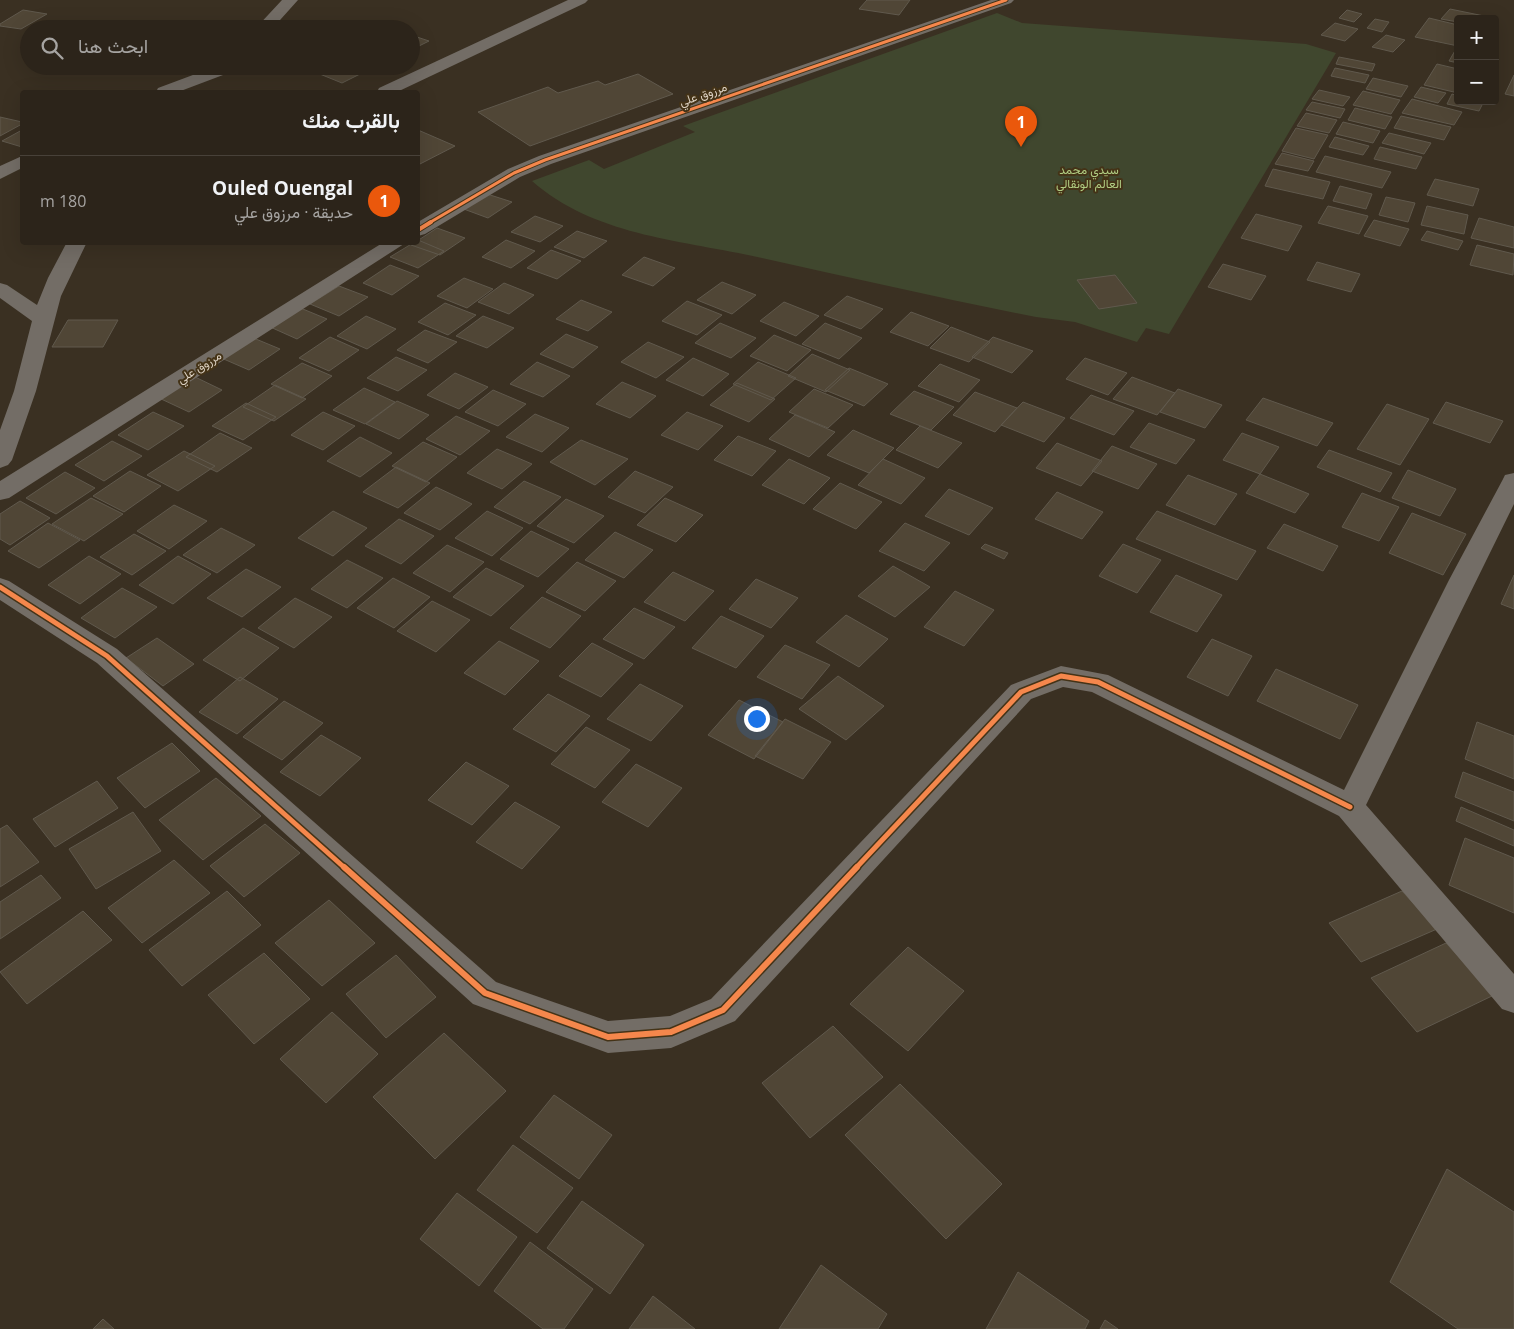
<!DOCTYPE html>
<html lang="ar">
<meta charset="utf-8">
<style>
body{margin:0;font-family:"Open Sans",Vazirmatn,sans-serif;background:#342c23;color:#f1f3f6;direction:rtl}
.controls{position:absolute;right:15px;top:15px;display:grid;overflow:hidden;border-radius:5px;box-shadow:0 5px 20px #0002}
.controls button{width:45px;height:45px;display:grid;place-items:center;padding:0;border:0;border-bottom:1px solid #484139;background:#2c241a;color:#f1f3f6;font:25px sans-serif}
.you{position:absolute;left:756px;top:718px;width:18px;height:18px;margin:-12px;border:4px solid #fff;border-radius:50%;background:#1a73e8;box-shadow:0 0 0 8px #1a73e833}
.badge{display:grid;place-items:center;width:32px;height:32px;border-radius:50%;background:#ea580c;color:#fff;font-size:16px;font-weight:700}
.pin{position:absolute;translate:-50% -41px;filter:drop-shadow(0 1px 2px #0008)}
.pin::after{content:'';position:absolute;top:26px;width:18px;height:15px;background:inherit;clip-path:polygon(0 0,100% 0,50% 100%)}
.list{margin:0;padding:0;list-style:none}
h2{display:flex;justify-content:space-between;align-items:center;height:65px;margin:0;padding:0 20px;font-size:21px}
h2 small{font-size:16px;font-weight:400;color:#a6a4a2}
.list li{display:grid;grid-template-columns:32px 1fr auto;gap:15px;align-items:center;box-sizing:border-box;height:90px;padding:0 20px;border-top:1px solid #484139}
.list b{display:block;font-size:19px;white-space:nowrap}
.list p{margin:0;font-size:16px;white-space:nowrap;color:#a6a4a2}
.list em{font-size:16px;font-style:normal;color:#a6a4a2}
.icon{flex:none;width:28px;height:28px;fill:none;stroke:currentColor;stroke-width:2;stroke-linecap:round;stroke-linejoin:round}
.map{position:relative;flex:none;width:1514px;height:1329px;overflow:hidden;direction:ltr}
.search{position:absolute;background:#2c241a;box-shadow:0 5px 20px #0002;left:20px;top:20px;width:400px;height:55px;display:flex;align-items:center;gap:12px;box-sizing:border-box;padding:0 18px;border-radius:28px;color:#a6a4a2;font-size:19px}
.panel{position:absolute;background:#2c241a;box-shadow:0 5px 20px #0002;left:20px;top:90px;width:400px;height:155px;border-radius:5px;direction:rtl}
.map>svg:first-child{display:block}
</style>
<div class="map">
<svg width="1514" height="1329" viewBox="0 0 1514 1329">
<rect width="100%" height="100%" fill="#3a3022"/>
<path fill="#40472e" d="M997 13 1022 23 1306 44 1336 53 1169 334 1146 328 1137 342 1075 322 1036 317C944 299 853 278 762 258 683 240 596 237 532 181L589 160 604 169 695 132 683 126Z"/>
<path fill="#504636" stroke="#60594d" d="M867 0H910L899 15 859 9Z
M1450 9 1489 17 1458 19V22L1441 19Z
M23 10 47 14 21 29 0 26V24Z
M1347 10 1362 14 1354 22 1339 18Z
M1429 18 1458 25V46L1415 37Z
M1375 19 1389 22 1382 32 1367 28Z
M372 21 394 29H355Z
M1335 23 1358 29 1345 41 1321 35Z
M411 35 429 41 411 50Z
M1386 35 1405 40 1393 52 1372 47Z
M1456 49H1458V63L1449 61Z
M1339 57 1375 64 1372 71 1336 64Z
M1437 64 1458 69V93L1424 85Z
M300 66H376L342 83Z
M1335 68 1369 75 1365 83 1331 76Z
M638 74 673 94 530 146 478 112 548 87 558 93 598 81 605 85Z
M1514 75V96L1505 94Z
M1373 78 1408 86 1401 97 1366 89Z
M1421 87 1446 93 1438 103 1414 97Z
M1319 90 1350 97 1343 106 1312 99Z
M1363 91 1400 100 1391 114 1353 105Z
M1452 94 1458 96V101H1484L1479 111 1447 104Z
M1412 99 1462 112 1454 125 1402 113Z
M1312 102 1345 109 1340 118 1306 110Z
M1355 108 1392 117 1385 129 1348 120Z
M1306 113 1337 120 1329 133 1297 126Z
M1401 116 1451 127 1444 140 1394 128Z
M0 117 22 122V124L0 136Z
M1343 122 1380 131 1373 143 1336 134Z
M1296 128 1328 135 1314 159 1282 151Z
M22 130V147L2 141Z
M418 130 455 146 418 165Z
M1389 133 1431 143 1424 154 1382 143Z
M1335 137 1369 146 1363 155 1329 147Z
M1380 147 1422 157 1416 169 1374 159Z
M1282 153 1314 161 1308 171 1275 164Z
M1325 156 1391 172 1382 188 1316 172Z
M1273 169 1330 182 1323 199 1265 186Z
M1435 179 1479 189 1473 206 1427 195Z
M1340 186 1372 194 1366 209 1333 201Z
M484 193 512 202 488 218 461 208Z
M1386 197 1415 203 1408 222 1379 215Z
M1328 206 1368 216 1359 234 1318 223Z
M1427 206 1468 215 1464 234 1421 225Z
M1256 214 1302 226 1288 251 1241 238Z
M535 216 563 226 540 242 511 232Z
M1479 218 1514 227V248L1471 238Z
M1374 220 1409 229 1400 246 1364 236Z
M437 228 465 238 440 255 411 245Z
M577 231 607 241 584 258 554 247Z
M1427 231 1463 241 1458 250 1421 240Z
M418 240 444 251 418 268 390 257Z
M506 240 535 251 511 268 482 257Z
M1477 245 1514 254 1513 275 1470 265Z
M551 250 581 261 557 279 527 268Z
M644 257 675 268 653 286 622 275Z
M1317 262 1360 274 1351 292 1307 280Z
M1223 264 1266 276 1251 300 1208 287Z
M390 265 419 276 392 295 363 283Z
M1115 275 1137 303 1099 309 1077 280Z
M464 278 493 289 467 308 437 296Z
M722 282 756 295 732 314 697 300Z
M504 283 534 295 509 314 478 302Z
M339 286 368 297 339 316 310 304Z
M847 296 883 309 861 329 824 315Z
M581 300 612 312 588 331 556 319Z
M687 301 722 315 697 335 662 321Z
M784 302 819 316 796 336 760 321Z
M445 303 476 315 448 335 418 322Z
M298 307 327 319 297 339 268 326Z
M911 312 949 326 928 346 890 332Z
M366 316 396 329 367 349 337 336Z
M483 316 514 328 487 348 456 336Z
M68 320H118L103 347H52Z
M720 323 756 338 731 358 695 343Z
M825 323 862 338 839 359 802 344Z
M951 327 990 342 969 362 930 348Z
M425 330 457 342 428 363 397 350Z
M566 334 598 347 573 368 540 354Z
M774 335 811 350 787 371 750 356Z
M251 337 280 349 249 370 219 357Z
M330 337 359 350 329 371 299 358Z
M993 337 1033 351 1012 373 972 357Z
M648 342 684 357 656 378 621 362Z
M812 354 850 370 826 392 788 376Z
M396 357 427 370 398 391 367 378Z
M693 358 729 374 703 396 666 380Z
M1085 358 1127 373 1108 395 1066 379Z
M537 362 570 376 543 397 510 384Z
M758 362 796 378 771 400 733 384Z
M302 363 332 376 302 398 271 384Z
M940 364 980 380 959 402 918 386Z
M849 368 888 384 864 406 825 390Z
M455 373 488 387 459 409 427 395Z
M193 376 222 390 189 412 159 398Z
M1132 377 1175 393 1157 415 1113 399Z
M622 382 656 396 630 418 596 404Z
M737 383 775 399 749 422 710 405Z
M275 385 306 399 274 421 243 407Z
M364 388 395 402 365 424 333 410Z
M814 389 853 405 828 428 789 412Z
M1178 389 1222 405 1205 428 1160 412Z
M493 390 526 404 498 426 465 412Z
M914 391 954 407 931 430 890 414Z
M975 392 1017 408 995 432 953 415Z
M1091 395 1134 411 1114 435 1070 418Z
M1263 398 1333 423 1317 446 1246 420Z
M397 401 429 415 399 439 366 424Z
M1023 402 1065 418 1044 442 1001 425Z
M1446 402 1503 421 1490 443 1433 423Z
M246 403 276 417 243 440 212 426Z
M1387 404 1429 419 1400 465 1357 449Z
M153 412 184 426 148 450 118 435Z
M323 412 355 426 323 450 291 435Z
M687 412 723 426 698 450 661 435Z
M535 414 569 428 542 452 506 437Z
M795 415 835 432 809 457 769 439Z
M456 416 490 431 460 455 426 439Z
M1149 423 1195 440 1176 464 1130 447Z
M920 426 962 443 938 468 896 450Z
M853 430 894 448 869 473 827 455Z
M220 433 252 448 217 472 186 457Z
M1242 433 1279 447 1260 474 1223 460Z
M738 436 776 451 752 476 714 460Z
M360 437 392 453 360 477 327 461Z
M581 440 628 459 595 485 550 462Z
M112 441 142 456 104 481 75 465Z
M423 442 457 457 426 482 392 466Z
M1057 443 1102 461 1081 486 1036 468Z
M1112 446 1157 464 1138 489 1092 471Z
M497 449 532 464 502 489 467 473Z
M1329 450 1392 473 1380 492 1317 467Z
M184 451 215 466 178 491 147 475Z
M789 459 830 478 804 504 762 485Z
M883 459 925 478 901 504 858 485Z
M396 467 430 483 398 508 363 492Z
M1408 470 1456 489 1440 516 1392 498Z
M130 471 161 486 124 512 93 496Z
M635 471 673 487 645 513 608 497Z
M65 472 95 488 56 514 26 498Z
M1260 474 1309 494 1295 513 1246 493Z
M1188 475 1237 494 1215 525 1166 505Z
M524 481 561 497 530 524 494 507Z
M840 483 882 502 856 529 813 509Z
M436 487 472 504 440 530 404 513Z
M949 489 993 508 969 535 925 516Z
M1057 492 1103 512 1082 539 1035 519Z
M1362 493 1399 507 1379 541 1342 527Z
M91 498 123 514 84 541 52 524Z
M665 498 703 515 676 542 637 525Z
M566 499 604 516 574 543 537 526Z
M20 501 50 518 10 545 0 539V514Z
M174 505 207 521 169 549 137 531Z
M333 511 367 528 333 556 298 538Z
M487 511 523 528 492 556 455 538Z
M1157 511 1256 551 1237 580 1136 539Z
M1412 513 1466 534 1443 575 1389 553Z
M399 519 434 536 401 564 365 546Z
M48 523 80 540 39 568 8 551Z
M905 523 950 543 924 571 879 551Z
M1284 524 1338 546 1323 571 1267 548Z
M221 528 255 545 217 573 183 555Z
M531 531 569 549 538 577 500 559Z
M615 532 653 550 624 578 585 560Z
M134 534 166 551 132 575 100 557Z
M985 544 1008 553 1004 559 981 548Z
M1123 544 1161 560 1137 593 1099 576Z
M447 545 484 562 450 592 413 573Z
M89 556 121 574 80 604 48 585Z
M178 556 211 574 173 604 139 585Z
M347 560 383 578 347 608 311 589Z
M577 562 616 581 585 611 546 592Z
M893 566 930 587 895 617 858 596Z
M486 568 524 586 491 616 453 597Z
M246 569 281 587 242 617 207 598Z
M673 572 714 591 685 621 644 602Z
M1176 575 1222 595 1197 632 1150 612Z
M1514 575V609L1501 604Z
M393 578 430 597 394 628 357 608Z
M756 579 798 598 771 628 729 609Z
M122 588 157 607 115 638 81 618Z
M955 591 994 610 964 646 924 627Z
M542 597 581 616 550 648 510 628Z
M295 598 332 617 294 648 258 628Z
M432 601 470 620 436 652 397 631Z
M634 608 675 627 644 659 603 639Z
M846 615 888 639 859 667 816 642Z
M721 616 764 636 736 668 692 648Z
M243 628 279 648 240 681 203 660Z
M157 638 194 664 163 686 126 658Z
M1212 639 1252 656 1228 696 1187 677Z
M499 641 539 661 505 695 464 673Z
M592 643 633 664 601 697 559 676Z
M785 645 830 665 802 699 757 677Z
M1276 669 1358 705 1340 739 1257 701Z
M838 676 884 706 846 740 799 709Z
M240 677 278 699 237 734 199 712Z
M640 684 683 706 651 741 607 719Z
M548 694 590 716 556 752 513 729Z
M739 700 783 722 754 759 708 735Z
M284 701 323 723 282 760 243 737Z
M785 719 831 742 803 779 755 756Z
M1477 722 1514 736V779L1465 759Z
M586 727 630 750 595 788 551 764Z
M321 735 361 758 320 796 280 772Z
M172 743 200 771 145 808 117 778Z
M466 762 509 786 472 825 428 800Z
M636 764 682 788 648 827 602 802Z
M1463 772 1514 792V821L1455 797Z
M216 778 261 816 203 860 159 820Z
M97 781 118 808 55 847 33 819Z
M515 802 560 827 522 869 476 842Z
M1461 807 1514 830V846L1456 821Z
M133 812 161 851 96 889 69 849Z
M265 824 300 853 244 897 210 866Z
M7 825 39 862 0 887V829Z
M1465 838 1514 858V913L1449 885Z
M174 860 210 893 142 943 108 908Z
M41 875 61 898 0 939V902Z
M227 891 261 925 182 986 149 950Z
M1402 891 1437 929 1361 962 1329 923Z
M329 900 375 943 322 986 275 943Z
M83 911 112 940 27 1004 0 972Z
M1446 943 1494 995 1417 1032 1371 978Z
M908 947 964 991 908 1051 850 1004Z
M264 953 310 999 254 1044 208 995Z
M396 955 436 997 386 1038 346 994Z
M332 1012 378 1054 326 1103 280 1059Z
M833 1026 883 1077 810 1138 762 1083Z
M444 1033 506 1091 435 1159 373 1097Z
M900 1084 1002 1184 946 1239 845 1135Z
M554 1095 612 1135 579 1179 520 1137Z
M513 1145 573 1188 537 1233 477 1190Z
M1447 1169 1514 1212V1329H1458L1390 1282Z
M457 1193 517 1237 479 1286 420 1239Z
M582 1201 644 1245 610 1294 547 1248Z
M530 1242 593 1289 564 1329H543L494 1291Z
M821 1265 887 1314 878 1329H779Z
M1018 1272 1089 1321 1085 1329H986Z
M653 1296 695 1329H629Z
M103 1319 114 1329H93Z
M1105 1320 1118 1329H1100Z"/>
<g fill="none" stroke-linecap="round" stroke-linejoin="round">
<path fill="#736d66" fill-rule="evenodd" d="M282 0H298L272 29H255Z
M568 0H588L585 3 397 92H377L379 88Z
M991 0H1014L1011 3 551 164 520 177 425 234 418 236V222L508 169 539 156Z
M217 66H231L233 69 231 72 178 92H156L158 88Z
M22 156V168L0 179V166Z
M67 242H87L61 296 36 391 12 460 8 465 0 468V430L14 391 32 321 0 298V283L7 285 37 305 48 278Z
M384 242H407L9 498 0 500V481Z
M1514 473V504L1366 805 1514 974V1013L1502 1009 1339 816 1092 692 1063 687 1031 699 735 1021 671 1048 608 1053 473 1004 97 663 0 600V578L9 581 117 649 496 982 608 1021 670 1016 711 999 1011 685 1061 666 1108 675 1344 790 1449 580 1502 481 1505 475Z"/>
<g stroke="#443317" stroke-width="5">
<path id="cycleway-far3" d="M429 223 514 173 545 160 1006 0"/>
</g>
<g stroke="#443317" stroke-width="6">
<path id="cycleway-far2" d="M418 230 431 222"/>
</g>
<g stroke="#443317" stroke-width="8">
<path id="cycleway-far1" d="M0 587 107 656 346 869
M855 869 1021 692 1061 676 1098 682 1350 807"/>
</g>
<g stroke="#443317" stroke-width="9">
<path id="cycleway" d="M344 867 485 993 608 1037 671 1032 723 1010 857 867"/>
</g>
<use href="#cycleway-far3" stroke="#f5874c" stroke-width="3"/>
<use href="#cycleway-far2" stroke="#f5874c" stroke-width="4"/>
<use href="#cycleway-far1" stroke="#f5874c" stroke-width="5"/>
<use href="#cycleway" stroke="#f5874c" stroke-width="6"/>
</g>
<g text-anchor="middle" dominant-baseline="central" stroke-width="4" stroke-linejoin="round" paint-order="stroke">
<g font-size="12" fill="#dcd1c2" stroke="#443317">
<text transform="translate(703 94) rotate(-19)">مرزوق علي</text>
<text transform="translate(199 367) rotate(-32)">مرزوق علي</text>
</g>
<g font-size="12" fill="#b1cd83" stroke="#443317">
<text x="1089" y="169">سيدي محمد<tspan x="1089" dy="14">العالم الونقالي</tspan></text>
</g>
</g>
</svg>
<div class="controls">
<button>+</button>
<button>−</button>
</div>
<div class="you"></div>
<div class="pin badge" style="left:1021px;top:147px">1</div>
<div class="search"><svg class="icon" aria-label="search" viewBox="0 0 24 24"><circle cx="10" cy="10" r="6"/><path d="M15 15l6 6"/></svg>ابحث هنا</div>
<section class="panel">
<h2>بالقرب منك<small></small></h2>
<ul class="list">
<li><span class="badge">1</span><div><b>Ouled Ouengal</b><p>حديقة · مرزوق علي</p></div><em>180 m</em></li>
</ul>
</section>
</div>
